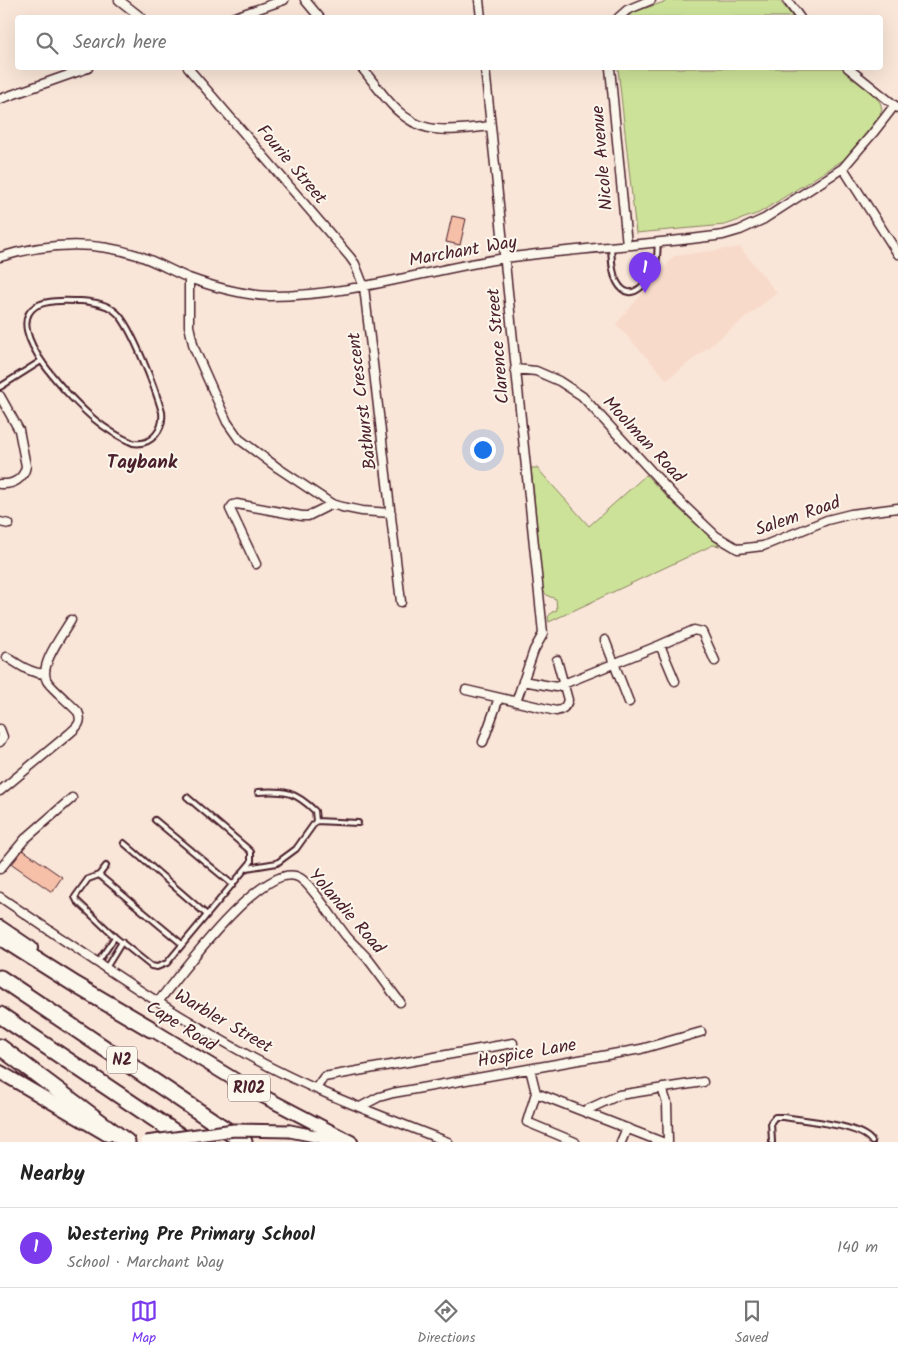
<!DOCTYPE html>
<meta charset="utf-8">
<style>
body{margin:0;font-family:Kalam,sans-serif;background:#f2f2f2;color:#222}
.you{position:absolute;left:482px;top:449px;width:18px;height:18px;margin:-12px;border:4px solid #fff;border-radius:50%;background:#1a73e8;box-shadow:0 0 0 8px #1a73e833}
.badge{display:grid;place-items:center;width:32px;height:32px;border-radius:50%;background:#7c3aed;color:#fff;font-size:16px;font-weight:700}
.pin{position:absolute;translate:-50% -41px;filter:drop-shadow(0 1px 2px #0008)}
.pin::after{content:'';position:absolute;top:26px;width:18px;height:15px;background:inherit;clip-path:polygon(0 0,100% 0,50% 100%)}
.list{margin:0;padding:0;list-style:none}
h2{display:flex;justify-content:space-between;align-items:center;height:65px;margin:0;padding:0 20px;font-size:21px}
h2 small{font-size:16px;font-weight:400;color:#767676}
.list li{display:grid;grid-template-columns:32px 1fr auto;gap:15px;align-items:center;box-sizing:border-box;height:80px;padding:0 20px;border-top:1px solid #e0e0e0}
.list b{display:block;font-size:19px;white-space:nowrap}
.list p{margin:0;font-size:16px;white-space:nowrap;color:#767676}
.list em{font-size:16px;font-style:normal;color:#767676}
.icon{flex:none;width:28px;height:28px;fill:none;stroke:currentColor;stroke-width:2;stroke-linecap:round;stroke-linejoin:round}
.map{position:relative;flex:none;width:898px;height:1142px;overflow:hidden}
.search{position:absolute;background:#fff;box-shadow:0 5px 20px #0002;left:15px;right:15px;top:15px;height:55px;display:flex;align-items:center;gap:12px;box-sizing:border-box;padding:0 18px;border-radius:5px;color:#767676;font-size:19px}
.sheet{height:145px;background:#fff}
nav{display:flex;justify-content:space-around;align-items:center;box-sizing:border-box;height:70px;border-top:1px solid #e0e0e0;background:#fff;font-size:14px;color:#767676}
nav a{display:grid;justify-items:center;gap:2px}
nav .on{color:#7c3aed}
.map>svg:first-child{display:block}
</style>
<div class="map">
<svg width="898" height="1142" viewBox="0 0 898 1142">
<rect width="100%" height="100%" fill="#f9e6d8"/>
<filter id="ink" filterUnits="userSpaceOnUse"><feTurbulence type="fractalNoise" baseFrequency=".02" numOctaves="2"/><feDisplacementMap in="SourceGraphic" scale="10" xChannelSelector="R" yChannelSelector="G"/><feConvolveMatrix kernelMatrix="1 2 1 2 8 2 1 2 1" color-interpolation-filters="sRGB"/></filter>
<g filter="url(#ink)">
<path fill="#f8daca" d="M740 247 777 293 667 380 616 324 674 256Z"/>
<path fill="#cce298" stroke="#8b8062" d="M670 0H779L793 17H627L634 12Z
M618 68H842L866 88 880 102 882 109 878 119 845 159 759 213 725 225 636 233Z
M531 468H537L589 526 646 475 675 505 720 546 713 545 549 622 548 617 552 612 557 610 556 599 548 596 543 591Z"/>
<path fill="#f5bfa8" stroke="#4a1f2b" d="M452 216 466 219 460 245 446 242Z
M23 850 62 877 52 892 12 864Z"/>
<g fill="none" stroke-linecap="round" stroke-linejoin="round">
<g stroke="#4a1f2b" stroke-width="8">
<path id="lane" d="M611 247C612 258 611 271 617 282 631 308 652 278 656 262 658 256 657 249 658 242
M81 301C94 302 108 304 117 313 132 327 156 391 162 412 164 429 152 446 133 443 119 437 106 429 94 419 75 403 0 329 36 306 49 299 68 301 81 301Z
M0 387 41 361
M155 820 233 885
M316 821 358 823
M124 843 207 915
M106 866 99 875 182 944
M247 868 277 863 296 849 316 821 315 811C296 792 285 790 258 792
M99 875 88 879 75 897 77 901 115 937
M98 962 115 937 151 966 157 967 167 963 251 862V852L248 849 187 797
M106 968 122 942
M772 1142 771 1122 775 1117H783C803 1120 863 1125 872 1142"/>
</g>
<g stroke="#4a1f2b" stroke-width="11">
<path id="street" d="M119 0 142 18
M305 0 320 18
M479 0 481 18
M787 0 800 18
M232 18 284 0
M618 18 627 10 651 0
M188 68 350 257 355 264 364 287 401 602
M362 68C380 90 399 122 429 128 445 132 474 128 491 126
M485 68 542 623 543 634 534 650 516 702
M610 68 627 245
M848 68 898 108
M0 99 88 68
M843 168 898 254
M0 257C46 243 91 240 137 255 155 261 172 271 189 278 214 287 243 295 270 296 350 296 427 270 505 258 577 248 651 245 723 235L740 230 764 219 843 168 873 133 894 106
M189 278V326L194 348 227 422 239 439 278 468 332 504 342 507 362 511 391 513
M515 369 536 371 559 381 582 396 675 497 716 536 738 549 763 546 827 520 851 514 898 508
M0 396 19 430 26 466C24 479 13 485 0 484
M0 522 9 524
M256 564 230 509 233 505 237 504 302 516H308L332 504
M605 640 629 702
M660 645 675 681
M7 657C19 665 30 673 45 674
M523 681 556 687 660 645 694 630 702 632 715 661
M466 690 556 711C563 710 566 707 568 700L557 660
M0 729 3 737 0 742
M483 742 499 698
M0 791 70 733C77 727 83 722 78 712 71 704 52 689 47 681 38 666 63 634 71 620
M0 869 25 839 72 798
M0 897C83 953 165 1010 253 1058 315 1092 382 1116 448 1142
M158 1002C178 977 266 856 300 878 313 886 336 924 347 937 354 945 362 952 368 959 379 973 389 988 400 1002
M530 1069 536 1093 662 1142
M316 1088 324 1077 513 1043
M662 1088 667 1103 668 1142
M536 1093 527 1122 575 1142
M360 1107 379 1097 393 1093 641 1049 701 1032
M584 1111 619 1095 703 1082
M621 1142 627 1128"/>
</g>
<g stroke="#4a1f2b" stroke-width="15">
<path id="secondary" d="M290 1131 345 1142"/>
</g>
<g stroke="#4a1f2b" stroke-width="16">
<path id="primary" d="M0 927 31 948
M143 1024 255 1092 351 1142
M0 1072 108 1135"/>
</g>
<g stroke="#4a1f2b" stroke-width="19">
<path id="highway" d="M0 937 76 985 151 1029
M0 978 244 1142
M0 1015 189 1142
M0 1047 127 1142"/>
</g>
<use href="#lane" stroke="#fbf7ec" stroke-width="4"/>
<use href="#street" stroke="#fbf7ec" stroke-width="8"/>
<use href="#secondary" stroke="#fbf7ec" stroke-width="11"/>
<use href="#primary" stroke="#fbf7ec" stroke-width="12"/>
<use href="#highway" stroke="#fbf7ec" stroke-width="15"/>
<g stroke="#4a1f2b" stroke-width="15" stroke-linecap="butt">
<path id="secondary-bridge" d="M146 1142 234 1130 290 1131"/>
</g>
<use href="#secondary-bridge" stroke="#fbf7ec" stroke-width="11"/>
</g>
</g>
<g text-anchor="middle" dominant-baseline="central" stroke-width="4" stroke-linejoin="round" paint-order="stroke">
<g fill="#fbf7ec" stroke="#7f6065" stroke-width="1">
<rect x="107" y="1046.5" width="30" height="27" rx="4"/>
<rect x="228" y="1074.5" width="42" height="27" rx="4"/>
</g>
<g font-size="16" font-weight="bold" fill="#4a1f2b">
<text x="122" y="1060">N2</text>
<text x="249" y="1088">R102</text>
</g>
<g font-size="18" fill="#4a1f2b" stroke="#fbf7ec">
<text transform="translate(603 158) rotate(-95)">Nicole Avenue</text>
<text transform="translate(291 165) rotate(50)">Fourie Street</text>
<text transform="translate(463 252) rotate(-10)">Marchant Way</text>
<text transform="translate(499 346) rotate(-95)">Clarence Street</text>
<text transform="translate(363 401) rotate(-97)">Bathurst Crescent</text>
<text transform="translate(643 440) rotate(47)">Moolman Road</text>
<text transform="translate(798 517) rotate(-19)">Salem Road</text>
<text transform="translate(346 912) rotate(49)">Yolandie Road</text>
<text transform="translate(223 1022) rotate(30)">Warbler Street</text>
<text transform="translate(181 1027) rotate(32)">Cape Road</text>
<text transform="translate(527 1054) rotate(-10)">Hospice Lane</text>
</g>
<g font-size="19" font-weight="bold" fill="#4a1f2b" stroke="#fbf7ec">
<text x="142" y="463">Taybank</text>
</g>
</g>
</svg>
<div class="you"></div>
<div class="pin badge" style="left:645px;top:293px">1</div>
<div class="search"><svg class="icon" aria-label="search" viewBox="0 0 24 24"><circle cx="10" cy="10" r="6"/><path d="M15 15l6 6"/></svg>Search here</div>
</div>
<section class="sheet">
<h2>Nearby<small></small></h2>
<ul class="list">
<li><span class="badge">1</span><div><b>Westering Pre Primary School</b><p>School · Marchant Way</p></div><em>140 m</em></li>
</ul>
</section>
<nav>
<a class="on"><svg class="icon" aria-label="map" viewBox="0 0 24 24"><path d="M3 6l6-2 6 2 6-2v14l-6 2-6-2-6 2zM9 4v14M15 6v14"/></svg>Map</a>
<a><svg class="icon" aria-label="directions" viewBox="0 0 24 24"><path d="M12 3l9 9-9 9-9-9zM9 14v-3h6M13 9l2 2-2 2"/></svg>Directions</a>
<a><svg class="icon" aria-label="saved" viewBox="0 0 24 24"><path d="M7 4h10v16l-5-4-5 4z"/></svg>Saved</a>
</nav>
